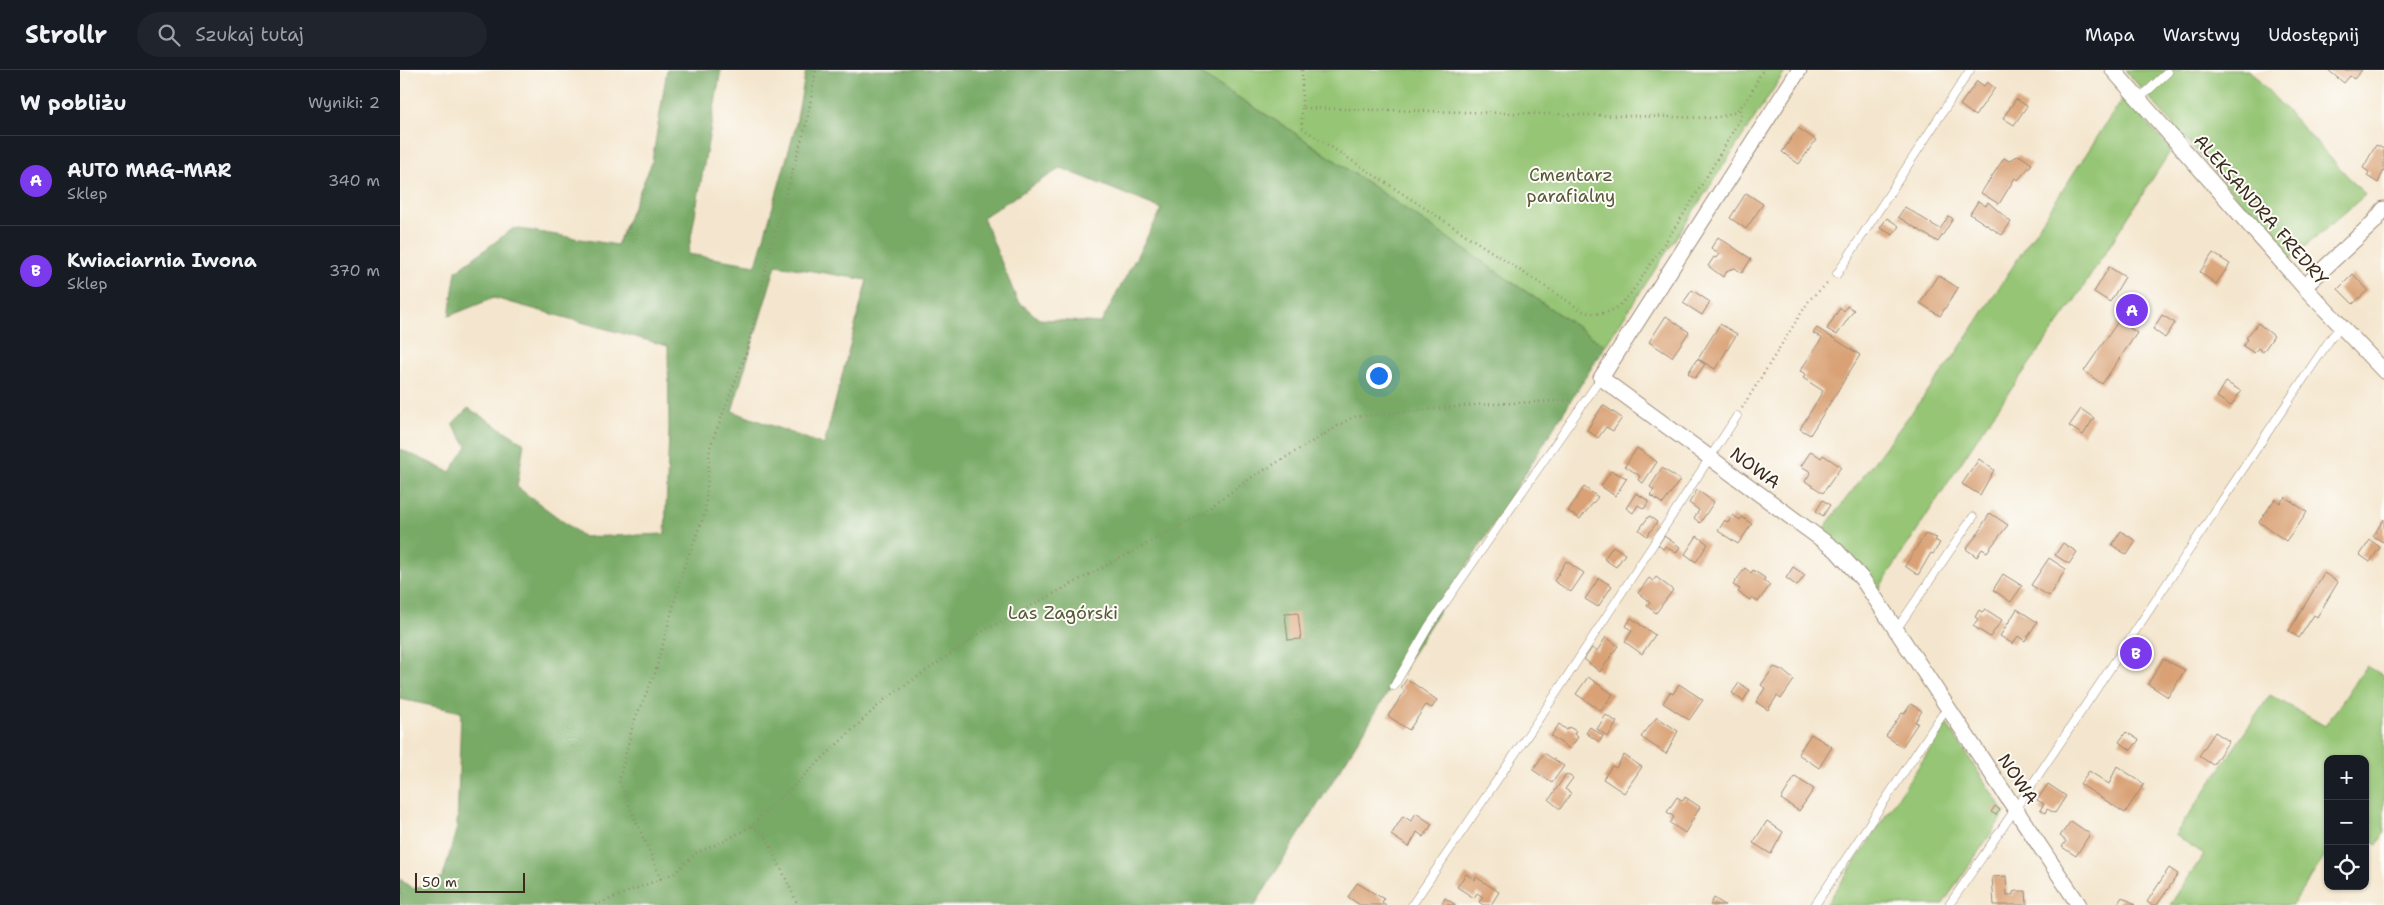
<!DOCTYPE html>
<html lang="pl">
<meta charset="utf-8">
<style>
body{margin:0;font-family:"Shantell Sans",sans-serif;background:#20242c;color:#f1f3f6}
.controls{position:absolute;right:15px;bottom:15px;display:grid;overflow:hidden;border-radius:10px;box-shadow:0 1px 4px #0004}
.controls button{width:45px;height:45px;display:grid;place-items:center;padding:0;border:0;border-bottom:1px solid #363941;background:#171b24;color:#f1f3f6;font:25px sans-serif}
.scale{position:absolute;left:15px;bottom:12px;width:110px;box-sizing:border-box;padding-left:5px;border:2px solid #3b2a1e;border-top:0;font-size:14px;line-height:18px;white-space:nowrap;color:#3b2a1e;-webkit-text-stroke:4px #fdfcf7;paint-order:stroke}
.you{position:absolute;left:978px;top:305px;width:18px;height:18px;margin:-12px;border:4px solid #fff;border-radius:50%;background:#1a73e8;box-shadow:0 0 0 8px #1a73e833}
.badge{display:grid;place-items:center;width:32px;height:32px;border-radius:50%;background:#7c3aed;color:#fff;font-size:16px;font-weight:700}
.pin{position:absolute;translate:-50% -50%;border:2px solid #fff;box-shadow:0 1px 5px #0006}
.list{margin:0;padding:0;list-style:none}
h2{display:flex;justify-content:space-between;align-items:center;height:65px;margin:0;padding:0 20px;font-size:21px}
h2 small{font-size:16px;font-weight:400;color:#9ea1a6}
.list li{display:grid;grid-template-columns:32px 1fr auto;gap:15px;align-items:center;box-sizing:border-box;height:90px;padding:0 20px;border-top:1px solid #363941}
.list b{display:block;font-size:19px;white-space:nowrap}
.list p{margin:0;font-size:16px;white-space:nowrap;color:#9ea1a6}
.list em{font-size:16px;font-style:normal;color:#9ea1a6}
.icon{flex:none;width:28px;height:28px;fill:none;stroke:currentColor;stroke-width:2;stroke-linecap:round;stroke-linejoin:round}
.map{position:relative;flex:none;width:1984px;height:835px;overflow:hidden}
header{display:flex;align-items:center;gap:30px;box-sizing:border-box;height:70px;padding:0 25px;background:#171b24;border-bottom:1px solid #363941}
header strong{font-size:24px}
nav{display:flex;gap:28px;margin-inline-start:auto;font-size:18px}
.search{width:350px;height:45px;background:#20242c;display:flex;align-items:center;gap:12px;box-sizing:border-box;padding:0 18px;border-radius:28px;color:#9ea1a6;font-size:19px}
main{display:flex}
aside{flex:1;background:#171b24}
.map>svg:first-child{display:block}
</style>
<header>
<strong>Strollr</strong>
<div class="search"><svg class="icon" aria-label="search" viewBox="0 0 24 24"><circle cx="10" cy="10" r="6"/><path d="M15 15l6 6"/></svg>Szukaj tutaj</div>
<nav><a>Mapa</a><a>Warstwy</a><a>Udostępnij</a></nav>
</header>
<main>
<aside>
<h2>W pobliżu<small>Wyniki: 2</small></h2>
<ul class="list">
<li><span class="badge">A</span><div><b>AUTO MAG-MAR</b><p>Sklep</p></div><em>340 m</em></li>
<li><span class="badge">B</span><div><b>Kwiaciarnia Iwona</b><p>Sklep</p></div><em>370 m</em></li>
</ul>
</aside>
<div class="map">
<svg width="1984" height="835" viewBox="0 0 1984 835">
<rect width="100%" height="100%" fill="#fdfcf7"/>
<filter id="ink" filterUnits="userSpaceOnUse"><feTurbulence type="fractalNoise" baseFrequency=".02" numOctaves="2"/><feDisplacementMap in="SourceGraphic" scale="10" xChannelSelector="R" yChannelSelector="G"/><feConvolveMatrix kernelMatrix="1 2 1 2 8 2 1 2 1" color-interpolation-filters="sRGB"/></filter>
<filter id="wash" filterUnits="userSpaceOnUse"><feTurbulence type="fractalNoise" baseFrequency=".0096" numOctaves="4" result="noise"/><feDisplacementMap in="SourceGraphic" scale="20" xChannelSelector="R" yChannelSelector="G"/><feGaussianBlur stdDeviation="1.12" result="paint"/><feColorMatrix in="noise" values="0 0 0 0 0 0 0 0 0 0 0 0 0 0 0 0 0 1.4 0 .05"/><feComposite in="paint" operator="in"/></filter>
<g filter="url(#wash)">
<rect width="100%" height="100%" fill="#f4e6ce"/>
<path fill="#95c574" stroke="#687849" d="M805 0H1386L1205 276 889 59 802 5Z
M1725 0H1849L1965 125 1891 189Z
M1724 26 1771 80 1673 233 1585 356 1478 520 1421 462 1555 285Z
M1967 596 1984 606V763L1977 775 1965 768V689H1928V782L1892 835H1770L1804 784 1775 765 1870 625 1925 656Z
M1547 654 1605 743 1542 835H1426Z"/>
<path fill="#78aa66" stroke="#5a6a42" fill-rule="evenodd" d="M267 0H321L288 184 356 195 395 59 406 0H805L802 5 889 59 1205 276 855 835H0V809L13 819 43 807 57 757 61 642 0 629V379L50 402 67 376 52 354 68 338 124 373 117 417 184 467 265 464 269 361 268 276 94 228 49 246 56 201 114 158 217 175 252 92ZM661 98 762 139 701 253 639 249 617 230 583 147ZM376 195 467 210 424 375 332 341Z"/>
<g id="blocks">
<path fill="#d9a175" d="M1928 0H1962L1954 9 1950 6 1944 13Z
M1577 11 1584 16 1587 12 1595 18 1575 46 1560 35Z
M1616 29 1627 36 1614 55 1603 48Z
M1398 58 1416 70 1399 94 1382 82Z
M1976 75 1984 79V100L1978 113 1967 106 1969 102 1963 98Z
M1619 85 1632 94 1618 110 1615 108 1599 134 1581 123 1604 88 1609 91Z
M1346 123 1363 134 1346 159 1330 148Z
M1578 131 1586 136 1588 132 1611 152 1602 165 1570 144Z
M1505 137 1540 159 1549 146 1553 149 1538 172 1498 147Z
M1487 148 1499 156 1493 165 1480 158Z
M1318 167 1351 189 1342 203 1335 198 1328 200 1323 207 1308 196 1314 187 1316 188 1319 184 1311 178Z
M1813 183 1830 194 1816 214 1800 202Z
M1709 197 1725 207 1710 232 1694 222Z
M1953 204 1968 220 1953 234 1938 219Z
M1538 205 1558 218 1540 246 1520 233Z
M1292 220 1310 232 1302 245 1283 233Z
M1447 236 1454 240 1437 265 1427 259 1440 238 1444 241Z
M1762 245 1775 253 1765 268 1753 259Z
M1266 246 1289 262 1272 287 1249 272Z
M1719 250 1737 263 1702 314 1684 301Z
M1858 253 1874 266 1863 282 1858 278 1854 283 1843 276 1848 269 1846 268Z
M1320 254 1337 264 1315 299 1298 289Z
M1417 258 1460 285 1410 365 1400 359 1423 321 1403 308 1406 304 1400 301 1422 268 1413 263Z
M1297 289 1305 294 1295 308 1288 303Z
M1826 312 1841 321 1831 336 1817 327Z
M1203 335 1222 348 1213 361 1206 357 1198 368 1187 360Z
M1681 339 1694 348 1683 365 1669 356Z
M1237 378 1257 392 1243 413 1238 410 1240 406 1225 396Z
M1411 381 1421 388 1423 385 1441 397 1423 423 1405 411 1411 402 1401 396Z
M1579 389 1594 400 1580 425 1562 414Z
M1262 398 1280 410 1263 434 1250 425 1254 420 1250 417Z
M1211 401 1227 408 1215 426 1201 416Z
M1184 417 1198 427 1180 449 1168 441Z
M1297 420 1314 432 1300 453 1294 448 1299 440 1289 433Z
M1236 423 1249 431 1244 439 1238 435 1233 443 1226 438Z
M1885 427 1907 442 1886 471 1859 452 1875 429 1880 433Z
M1423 430 1430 435 1423 446 1416 441Z
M1590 443 1608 455 1587 482 1582 479 1577 487 1566 479 1582 458 1581 457Z
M1333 445 1340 450 1342 447 1352 454 1338 474 1318 461 1325 450 1328 453Z
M1249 446 1257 452 1247 466 1239 460Z
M1984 449V471L1983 472 1973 466Z
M1721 461 1736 471 1727 485 1712 475Z
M1525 464 1537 468 1535 470 1540 473 1533 484 1531 483 1518 505 1505 496Z
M1264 466 1280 477 1276 483 1265 476 1263 479 1258 475Z
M1297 466 1308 474 1296 492 1285 484Z
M1970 470 1980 477 1970 492 1960 485Z
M1663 473 1677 482 1669 494 1655 485Z
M1213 476 1225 484 1216 497 1204 489Z
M1649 488 1666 499 1649 526 1631 515Z
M1166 491 1184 503 1171 522 1154 511Z
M1393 497 1405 505 1397 516 1386 508Z
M1345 498 1351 503 1353 500 1365 508 1363 511 1370 515 1358 532 1352 527 1350 530 1338 522 1340 519 1333 515Z
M1924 503 1938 512 1917 547 1914 545 1899 568 1889 561Z
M1603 504 1622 516 1611 532 1593 520Z
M1256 507 1273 520 1256 543 1247 536 1250 532 1238 523 1249 508 1253 511Z
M1199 508 1212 516 1198 537 1185 529Z
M1585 539 1602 550 1590 567 1573 556 1578 549 1575 547 1579 540 1582 542Z
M1617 539 1637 552 1625 571 1618 566 1613 574 1600 566Z
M898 543 901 569 888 570 885 544Z
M1231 548 1255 565 1242 584 1225 572 1232 561 1226 556Z
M1206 567 1218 576 1200 602 1184 589 1192 578 1197 581Z
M1763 589 1785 600 1768 627 1748 614Z
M1374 597 1382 600 1394 610 1381 629 1377 626 1368 640 1356 632 1365 618 1361 615Z
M1188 607 1213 624 1201 641 1176 624Z
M1007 609 1037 630 1032 638 1026 635 1009 660 988 646 1005 621 1001 618Z
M1339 613 1350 620 1343 631 1332 623Z
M1279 614 1303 630 1289 650 1263 633 1270 622 1273 624Z
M1511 634 1522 641 1515 652 1518 653 1502 677 1486 666 1502 643 1504 644Z
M1206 645 1217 652 1208 667 1197 659Z
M1257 647 1278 661 1266 684 1241 667Z
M1159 654 1167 660 1169 657 1176 661 1174 664 1178 667 1170 679 1151 666Z
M1190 657 1203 666 1199 672 1186 663Z
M1726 662 1739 670 1731 680 1719 672Z
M1815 662 1829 671 1813 695 1799 686Z
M1411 664 1432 677 1419 698 1398 684Z
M1144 683 1164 696 1152 713 1133 700Z
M1224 685 1242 697 1224 723 1203 709 1212 696 1216 698Z
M1717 696 1744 714 1725 743 1680 714 1689 701 1709 714Z
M1166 704 1173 708 1165 719 1171 723 1160 739 1149 730Z
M1395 707 1414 719 1399 741 1381 729Z
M1648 714 1666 726 1655 743 1647 739 1645 743 1640 740 1644 734 1637 730Z
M1277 727 1283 731 1285 727 1300 737 1285 763 1270 753 1274 747 1267 742Z
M1595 736 1600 740 1596 745 1591 742Z
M1016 743 1032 754 1024 767 1017 762 1009 777 991 765 1003 746 1011 751Z
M1367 751 1383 762 1371 784 1353 773Z
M1671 751 1690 764 1676 786 1662 777 1666 771 1660 766Z
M1769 798 1778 804 1757 835H1752L1747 832Z
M1066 804 1075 810 1076 807 1099 822 1091 835H1083L1079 832 1083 827 1077 823 1074 828 1057 817Z
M1606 806 1607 825H1613V822L1616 821H1626L1627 835H1594L1592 807Z
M957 813 984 829 982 832 986 835H960L948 827Z
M1722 827 1731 832 1735 835H1717Z
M1045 828 1056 835H1041Z
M1314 828 1325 835H1310Z"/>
</g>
</g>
<g filter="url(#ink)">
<use href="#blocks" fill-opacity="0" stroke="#988876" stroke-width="1"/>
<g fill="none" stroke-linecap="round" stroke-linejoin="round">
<g stroke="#988876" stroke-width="9">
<path id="lane" d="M1739 29 1768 2
M1437 204 1570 0
M1496 560 1573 447
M994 616 1029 556 1201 308
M1012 835 1153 628 1337 346
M1415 835 1542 645 1549 640
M1549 835C1680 648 1803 457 1931 268L1941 257"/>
</g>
<g stroke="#988876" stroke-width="17">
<path id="street" d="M1399 0 1201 308 1436 480 1463 510 1679 835
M1713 0 1904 217 1984 301
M1904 217 1974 152 1984 139"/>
</g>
<path stroke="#988876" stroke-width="2.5" stroke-dasharray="1 4" stroke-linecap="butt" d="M902 0V38L1312 48C1347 43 1346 29 1363 0
M902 38V58L1184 242C1196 244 1205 245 1216 238 1231 227 1241 208 1251 193 1284 146 1313 97 1341 47L1340 40
M1342 338 1410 229 1429 212
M351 756 365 764 398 835
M261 809 219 711 233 654 255 603 284 497 305 443 310 377 347 281 371 175 407 51 416 0
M195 835 275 803 297 782 323 772 351 756 484 630 582 562 791 450 851 408 953 347 1076 335 1173 330"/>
<use href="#lane" stroke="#fff" stroke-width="8"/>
<use href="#street" stroke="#fff" stroke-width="15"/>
</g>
</g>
<g text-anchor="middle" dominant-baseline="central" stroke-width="4" stroke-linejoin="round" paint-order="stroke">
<g font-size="18" fill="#565838" stroke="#fdfcf7">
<text x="1171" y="105">Cmentarz<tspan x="1171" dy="21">parafialny</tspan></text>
<text x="663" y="543">Las Zagórski</text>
</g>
<g font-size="18" fill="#3b2a1e" stroke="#fdfcf7">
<text transform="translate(1861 140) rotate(49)">ALEKSANDRA FREDRY</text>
<text transform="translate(1355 398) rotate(36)">NOWA</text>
<text transform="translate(1618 709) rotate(56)">NOWA</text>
</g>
</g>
</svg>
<div class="controls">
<button>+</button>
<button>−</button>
<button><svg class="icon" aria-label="locate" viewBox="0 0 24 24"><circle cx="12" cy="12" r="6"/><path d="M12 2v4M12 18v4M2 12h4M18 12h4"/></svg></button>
</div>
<div class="scale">50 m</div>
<div class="you"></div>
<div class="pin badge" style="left:1732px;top:240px">A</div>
<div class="pin badge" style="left:1736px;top:583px">B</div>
</div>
</main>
